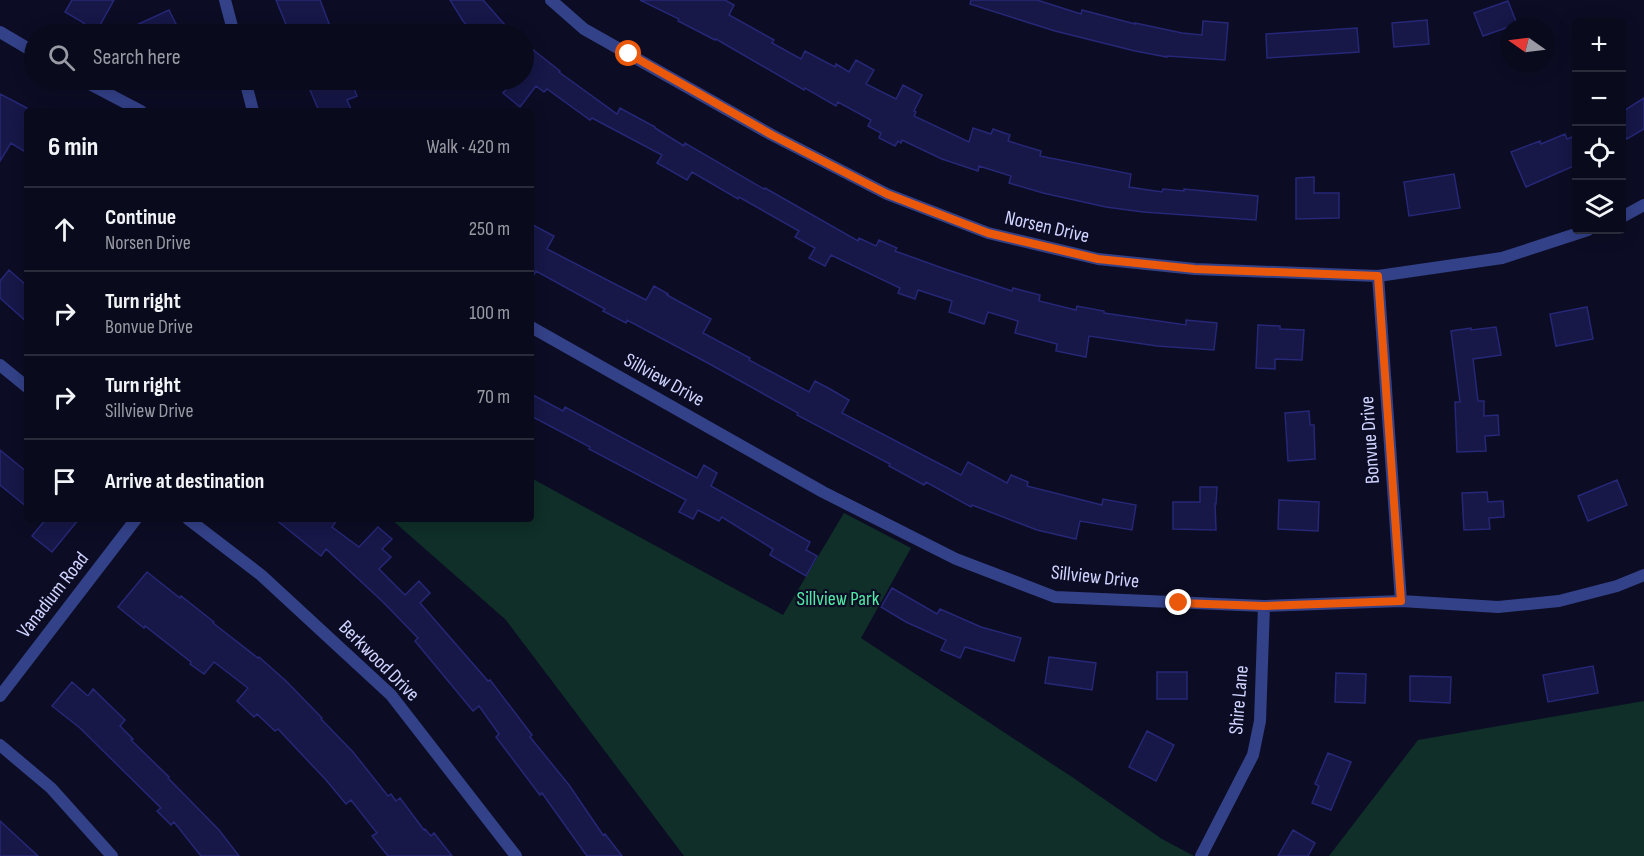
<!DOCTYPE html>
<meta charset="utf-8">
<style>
body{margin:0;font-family:"Sofia Sans Condensed",sans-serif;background:#121325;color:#f1f3f6}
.controls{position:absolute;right:18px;top:18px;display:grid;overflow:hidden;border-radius:6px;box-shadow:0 3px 15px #0003}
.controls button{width:54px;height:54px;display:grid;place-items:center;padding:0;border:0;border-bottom:2px solid #292b3b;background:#090a1c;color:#f1f3f6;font:30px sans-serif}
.compass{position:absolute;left:1500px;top:18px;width:54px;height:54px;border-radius:50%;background:#090a1c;box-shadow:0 3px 15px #0003;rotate:284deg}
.stop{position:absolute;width:18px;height:18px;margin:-14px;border:4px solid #ea580c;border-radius:50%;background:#fff}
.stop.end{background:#ea580c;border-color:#fff;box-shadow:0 2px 6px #0008}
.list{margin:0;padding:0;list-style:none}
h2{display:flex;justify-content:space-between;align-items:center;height:78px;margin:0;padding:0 24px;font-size:26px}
h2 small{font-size:20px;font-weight:400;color:#999aa3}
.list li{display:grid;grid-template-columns:39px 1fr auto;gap:18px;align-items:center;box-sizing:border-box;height:84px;padding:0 24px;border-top:2px solid #292b3b}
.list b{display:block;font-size:22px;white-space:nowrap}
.list p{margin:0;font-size:20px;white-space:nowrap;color:#999aa3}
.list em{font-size:20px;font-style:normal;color:#999aa3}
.icon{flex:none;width:33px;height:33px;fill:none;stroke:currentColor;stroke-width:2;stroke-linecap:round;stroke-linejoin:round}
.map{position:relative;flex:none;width:1644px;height:856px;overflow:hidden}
.search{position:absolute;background:#090a1c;box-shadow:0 3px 15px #0003;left:24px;top:24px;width:510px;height:66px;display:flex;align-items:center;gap:15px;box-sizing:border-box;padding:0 21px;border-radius:33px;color:#999aa3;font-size:22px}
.panel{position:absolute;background:#090a1c;box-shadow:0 3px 15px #0003;left:24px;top:108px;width:510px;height:414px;border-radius:6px}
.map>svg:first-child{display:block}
</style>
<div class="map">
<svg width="1644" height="856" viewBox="0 0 1644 856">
<rect width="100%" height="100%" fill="#0c0d25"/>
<path fill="#0f2f28" d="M531 478 783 615 844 513 911 548 861 638 1072 777 1162 839 1194 856H684L506 620 391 519H531Z
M1644 701V856H1329L1418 740Z"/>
<path fill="#171748" stroke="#262776" stroke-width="1.5" d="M72 0H114L95 34H78L84 23 65 12Z
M276 0H320L333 34H290Z
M450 0H483L513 34H474L463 21Z
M640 0H725L734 5 729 15 774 40 772 43 801 59 805 51 835 67 836 64 849 72 856 60 874 70 866 84 896 99 903 85 922 95 914 111 916 112 914 116 969 142 973 128 991 134 993 129 1010 135 1008 141 1041 151 1040 156 1131 174 1129 187 1162 192 1163 189 1184 191V189L1258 196 1256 220 1143 212 1106 207 1043 193 1009 183 1011 176 979 166 978 171 942 159 902 140 901 143 898 141 895 146 879 138 881 133 868 126 871 120 838 102 836 106 805 88 804 90 716 39 715 40 678 21 679 19Z
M971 0H1037L1081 14 1082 10 1135 24V23L1182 33 1202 35 1203 21 1228 23 1225 60 1167 56V57L1135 51 1055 31 970 4Z
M1508 1 1517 24 1483 36 1474 13Z
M169 10 181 34H117Z
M1427 20 1429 44 1394 47 1392 23Z
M1357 28 1359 52 1267 58 1266 34Z
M532 49 560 71 559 72 617 114 620 108 655 127V128L684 146 685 143 764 189 765 188 858 241 859 238 876 246 879 240 897 248 895 251 945 269 1012 291 1013 288 1040 295 1039 301 1076 310 1077 306 1104 311V313L1186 325V320L1217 323 1214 350 1157 346 1089 336 1086 357 1056 351 1057 344 1015 333 1018 321 988 312 984 324 949 312 952 301 918 290 915 299 898 293 900 288 831 255 825 266 809 258 815 248 795 237 799 231 739 197 738 199 692 172 687 180 657 163 662 155 592 118 590 120 547 89 544 92 536 86 520 107 503 93 514 80H524V60Z
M336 80H351L357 96 347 100 352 111H319L310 90Z
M0 94 27 108V153L11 143 0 161Z
M1644 98V129L1627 139 1622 130V112Z
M1565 134 1567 139 1572 137 1576 147V165L1526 187 1511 152 1540 141 1541 144Z
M1454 174 1460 208 1409 216 1404 182Z
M1314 177V193H1339V218L1296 219V178Z
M531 224 554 236 547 249 646 300 654 286 668 294 667 295 711 319 703 333 750 358 749 360 809 392 815 381 830 389 849 400 842 413 961 475 968 462 1007 483 1011 475 1028 482 1027 486 1102 505 1103 499 1136 505 1132 530 1080 521 1076 539 1037 530 972 505 971 507 926 482 924 485 889 466 890 464 797 415 798 413 706 362 627 320 626 323 603 311 605 309 536 271 531 280Z
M9 270 27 286V322L0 298V281Z
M1587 307 1593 339 1556 346 1550 314Z
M1258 325 1280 326V329L1304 330 1302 360 1275 359V369L1256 368Z
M1496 327 1501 355 1473 359 1478 401H1484V416L1498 415 1499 435 1485 436 1486 451 1457 452 1455 402H1460L1451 331 1471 328V330Z
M531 394 563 411 565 407 697 478 704 465 717 473 711 486 810 542 806 550 817 556 806 576 770 555 773 549 722 517 719 521 698 510 693 519 679 512 686 500 589 449 590 447 531 416Z
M1309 411 1310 425H1314L1315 459 1288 461 1285 413Z
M0 450 27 472V507L0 485Z
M1617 480 1627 505 1588 521 1578 496Z
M1200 487H1217L1216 504H1215L1216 530 1173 529V502H1200Z
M1487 492 1488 502 1503 501 1504 517 1489 518 1490 529 1464 530 1462 493Z
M1279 500 1319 502 1318 531 1278 529Z
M46 519H79L52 552 32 536Z
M275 519H338L332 527 359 547 378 527 392 539 382 549 391 557 379 569 405 595 419 581 430 593 420 603 488 681 490 680 532 735 530 737 569 785 603 835 605 834 622 856H587L542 793 540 795 496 737 499 734 479 706 473 711 415 641 418 638 383 602 326 549 321 556Z
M147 572 180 598 181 596 214 622 213 623 258 658 259 657 286 681 322 718 321 719 353 752 388 796 391 794 396 801 400 798 424 830 425 829 431 836 434 833 452 856H388L372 836 377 833 351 800 346 804 326 780 278 729 275 731 257 714 254 717 237 701 248 688 214 662 204 674 190 664 191 662 145 626 144 628 118 607Z
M892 588 937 614 940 609 981 627 1021 638 1014 661 965 647 960 658 941 650 946 640 906 622 881 607Z
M1049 657 1096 663 1092 690 1045 683Z
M1593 666 1598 693 1548 702 1543 675Z
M1157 672H1187V699H1157Z
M1336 673 1366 674 1365 703 1335 702Z
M1410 676 1451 677 1450 703 1410 701Z
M72 682 88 696 93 689 125 720 120 726 133 739 131 740 169 777 168 778 219 830 239 856H201L174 822 171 825 157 811 161 808 80 728 52 706Z
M1147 731 1174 745 1156 781 1129 767Z
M1328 753 1351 762 1331 810 1312 803 1319 786 1315 784Z
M0 821 38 856H0Z
M1293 830 1315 843 1308 856H1278Z"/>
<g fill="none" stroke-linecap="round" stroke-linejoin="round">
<path stroke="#334188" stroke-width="12" d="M225 0 234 34
M551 0 584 29 772 135 887 194 988 233 1098 259 1195 269 1378 276 1502 258 1588 230
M0 32 34 52
M82 80 141 111
M245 80 253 111
M1622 217 1644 205
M1378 276 1401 601
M531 327 823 492 956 559 1055 597 1264 606 1401 601 1498 607 1559 601 1617 586 1644 575
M0 365 27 387
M188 519 261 575 391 695 516 856
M0 696 136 519
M0 745 51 788 112 856
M1201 856 1253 755 1260 721 1264 606"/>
</g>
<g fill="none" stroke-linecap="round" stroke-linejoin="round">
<path stroke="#ea580c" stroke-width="8" d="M629 54 772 135 887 194 988 233 1098 259 1195 269 1378 276 1401 601 1264 606 1179 603"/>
</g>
<g text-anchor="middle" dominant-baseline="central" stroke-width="4.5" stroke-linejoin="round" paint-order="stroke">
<g font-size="20" fill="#d0d4ff" stroke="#0c0d25">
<text transform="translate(1047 227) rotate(13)">Norsen Drive</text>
<text transform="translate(664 380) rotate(29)">Sillview Drive</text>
<text transform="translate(1370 440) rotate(-94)">Bonvue Drive</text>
<text transform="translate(1095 577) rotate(6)">Sillview Drive</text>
<text transform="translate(53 595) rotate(-52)">Vanadium Road</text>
<text transform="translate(379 661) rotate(45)">Berkwood Drive</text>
<text transform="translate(1239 700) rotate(-85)">Shire Lane</text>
</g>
<g font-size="20" fill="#51eaa4" stroke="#0c0d25">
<text x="838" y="599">Sillview Park</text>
</g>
</g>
</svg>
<div class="controls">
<button>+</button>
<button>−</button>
<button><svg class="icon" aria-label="locate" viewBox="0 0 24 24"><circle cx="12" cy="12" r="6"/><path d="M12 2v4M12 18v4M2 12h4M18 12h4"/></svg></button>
<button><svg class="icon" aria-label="layers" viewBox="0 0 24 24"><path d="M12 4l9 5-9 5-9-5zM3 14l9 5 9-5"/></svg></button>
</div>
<svg class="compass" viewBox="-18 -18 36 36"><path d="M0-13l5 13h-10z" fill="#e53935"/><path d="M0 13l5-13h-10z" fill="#999aa3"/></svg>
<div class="stop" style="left:629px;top:54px"></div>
<div class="stop end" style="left:1179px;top:603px"></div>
<div class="search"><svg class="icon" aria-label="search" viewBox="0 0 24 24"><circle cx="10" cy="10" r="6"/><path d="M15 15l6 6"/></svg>Search here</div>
<section class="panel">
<h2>6 min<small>Walk · 420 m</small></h2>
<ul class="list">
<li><svg class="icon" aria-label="ahead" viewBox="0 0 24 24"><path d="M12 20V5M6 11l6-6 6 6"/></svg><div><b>Continue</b><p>Norsen Drive</p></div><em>250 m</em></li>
<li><svg class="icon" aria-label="right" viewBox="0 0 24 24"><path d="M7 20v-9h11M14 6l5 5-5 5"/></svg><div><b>Turn right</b><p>Bonvue Drive</p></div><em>100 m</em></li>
<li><svg class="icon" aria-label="right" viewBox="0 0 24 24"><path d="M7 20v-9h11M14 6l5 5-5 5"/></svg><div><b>Turn right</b><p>Sillview Drive</p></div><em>70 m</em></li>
<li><svg class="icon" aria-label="arrive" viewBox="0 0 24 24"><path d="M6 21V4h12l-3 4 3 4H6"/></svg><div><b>Arrive at destination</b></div></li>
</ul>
</section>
</div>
